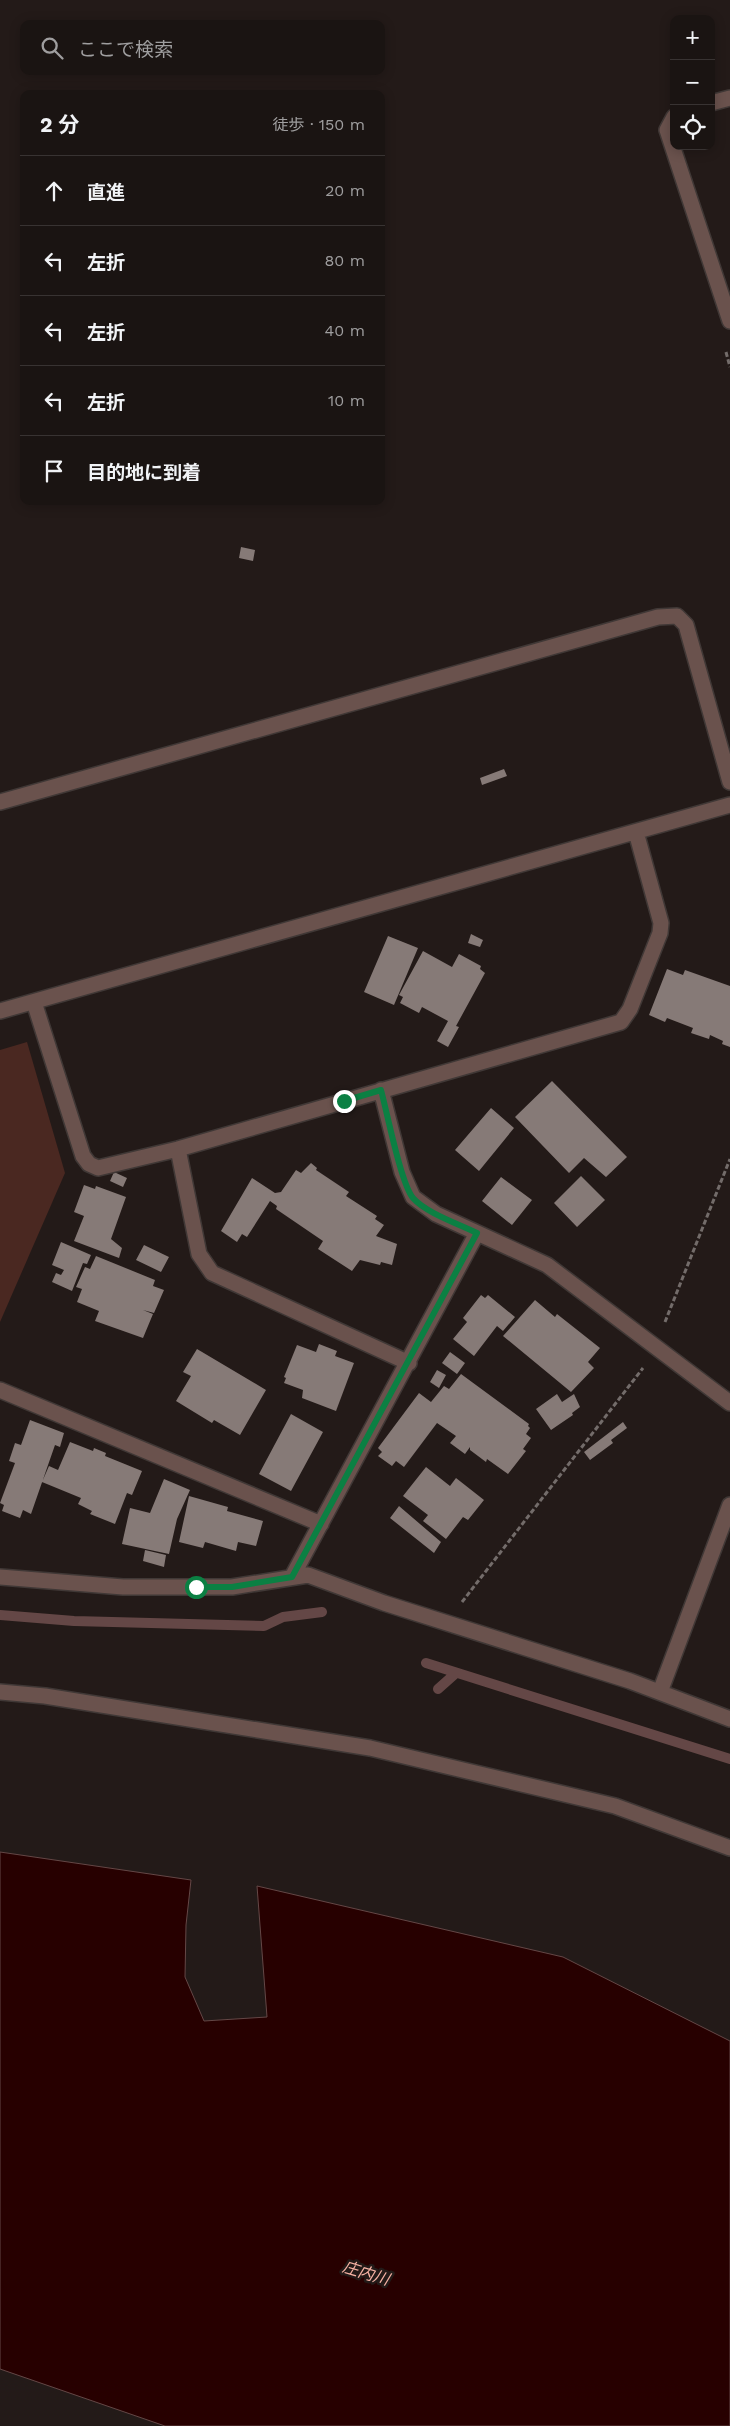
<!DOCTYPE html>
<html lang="ja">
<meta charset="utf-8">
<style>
body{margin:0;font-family:"Work Sans","Noto Sans JP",sans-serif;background:#231d1b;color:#f1f3f6}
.controls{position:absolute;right:15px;top:15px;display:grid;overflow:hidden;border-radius:10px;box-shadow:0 2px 12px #0003}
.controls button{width:45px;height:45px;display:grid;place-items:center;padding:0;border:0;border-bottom:1px solid #383332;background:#1a1412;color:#f1f3f6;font:25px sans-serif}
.stop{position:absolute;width:15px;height:15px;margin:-11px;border:4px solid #0b8043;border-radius:50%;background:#fff}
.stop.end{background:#0b8043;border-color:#fff;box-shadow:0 1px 5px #0008}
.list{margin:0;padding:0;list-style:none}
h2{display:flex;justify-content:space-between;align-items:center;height:65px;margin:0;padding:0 20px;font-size:21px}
h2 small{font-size:16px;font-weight:400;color:#9f9e9f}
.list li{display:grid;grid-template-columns:32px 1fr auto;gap:15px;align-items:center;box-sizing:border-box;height:70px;padding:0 20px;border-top:1px solid #383332}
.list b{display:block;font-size:19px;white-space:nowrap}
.list em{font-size:16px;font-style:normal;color:#9f9e9f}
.icon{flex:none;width:28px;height:28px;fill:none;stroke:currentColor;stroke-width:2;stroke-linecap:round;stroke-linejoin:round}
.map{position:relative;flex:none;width:730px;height:2426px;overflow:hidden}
.search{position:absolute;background:#1a1412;box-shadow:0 2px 12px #0003;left:20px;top:20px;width:365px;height:55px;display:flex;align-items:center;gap:12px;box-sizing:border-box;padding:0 18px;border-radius:10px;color:#9f9e9f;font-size:19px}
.panel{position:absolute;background:#1a1412;box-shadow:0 2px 12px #0003;left:20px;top:90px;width:365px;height:415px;border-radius:10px}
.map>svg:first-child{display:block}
</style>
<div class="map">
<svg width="730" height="2426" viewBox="0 0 730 2426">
<rect width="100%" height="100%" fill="#231a18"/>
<path fill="#4a2821" d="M27 1042 65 1173 0 1322V1050Z"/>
<path fill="#270000" stroke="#644746" d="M0 1852 191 1880 186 1925 185 1977 204 2021 267 2017 257 1886 563 1957 730 2041V2426H165L0 2369Z"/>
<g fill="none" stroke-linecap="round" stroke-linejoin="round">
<path stroke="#644746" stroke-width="10" d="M0 1615 74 1621 264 1626 283 1617 322 1612
M426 1663 730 1759
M438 1689 456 1673"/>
</g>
<path fill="#867a77" d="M241 547 255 550 253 561 239 558Z
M504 769 507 776 482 785 480 778Z
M471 934 483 940 480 947 468 943Z
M388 936 418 948 394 1005 364 992Z
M423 951 452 967 459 954 481 966 480 969 485 973 456 1026 459 1027 448 1047 437 1041 448 1021 422 1007 419 1013 400 1003 403 997 399 995Z
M667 969 683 975 685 970 730 986V1047L722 1044 723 1041 710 1035 709 1039 691 1033 693 1028 667 1018 665 1022 649 1015Z
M552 1081 627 1157 606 1177 584 1158 569 1173 515 1117Z
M491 1108 514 1128 479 1171 455 1150Z
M311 1163 317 1168 316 1170 349 1192 346 1196 377 1216 375 1219 384 1225 376 1236 397 1244 392 1265 381 1262 380 1265 360 1260 352 1271 318 1249 323 1241 276 1209 277 1206 270 1201 247 1237 242 1234 237 1242 221 1231 252 1178 275 1193 281 1192 296 1170 301 1173Z
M114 1172 127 1178 123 1187 110 1181Z
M581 1176 605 1200 577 1227 554 1203Z
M501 1177 532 1200 512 1225 482 1201Z
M84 1185 95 1189 96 1186 126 1197 111 1239 122 1248 119 1258 74 1241 84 1216 74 1212Z
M61 1242 91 1255 87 1264 83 1263 72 1291 52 1282 56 1273 61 1275 64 1270 52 1265Z
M144 1245 169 1257 161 1272 136 1260Z
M96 1256 155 1280 153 1286 164 1290 154 1313 143 1310 153 1314 143 1338 95 1321 99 1311 77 1302 82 1289 76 1287 85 1267 90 1269Z
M481 1295 485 1298 488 1295 515 1317 503 1331 497 1326 474 1356 453 1339 467 1322 463 1318Z
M535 1300 555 1317 557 1314 600 1348 588 1362 594 1368 571 1392 503 1336Z
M319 1344 337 1351 335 1356 354 1363 336 1411 302 1398 303 1390 284 1383 286 1378 284 1377 297 1345 316 1352Z
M197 1349 266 1390 240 1435 214 1420 212 1423 176 1401 191 1376 183 1372Z
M450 1352 465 1363 457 1374 442 1363Z
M437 1370 446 1375 439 1388 430 1382Z
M461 1374 529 1424 528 1426 530 1428 526 1434 531 1438 523 1449 526 1451 508 1474 487 1459 486 1462 470 1450V1447L465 1454 450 1443 456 1436 437 1423 404 1467 396 1461 392 1466 378 1456 382 1452 378 1448 419 1393 431 1402 444 1386 449 1389Z
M557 1394 562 1402 574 1394 580 1407 572 1413 573 1415 551 1430 536 1409Z
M291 1414 323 1432 291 1491 259 1474Z
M30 1420 64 1433 60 1447 55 1445 31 1514 23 1510 20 1518 2 1511 4 1505 0 1503 15 1463 9 1461 15 1443 21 1445Z
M623 1422 627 1428 611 1440 613 1443 590 1460 584 1452Z
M70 1442 93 1451 94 1448 106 1453 105 1456 142 1471 132 1495 127 1493 115 1524 90 1514 92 1511 78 1504 81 1498 42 1482 49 1466 58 1470Z
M426 1467 450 1486 456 1478 484 1500 468 1520 463 1517 446 1539 423 1521 428 1515 403 1496Z
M164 1479 190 1490 177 1519 169 1554 122 1544 130 1508 150 1513Z
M189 1496 228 1507 227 1511 263 1521 256 1546 238 1542 236 1551 205 1542 203 1548 179 1542Z
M399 1506 441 1542 434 1553 390 1518Z
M145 1550 166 1555 164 1567 143 1561Z"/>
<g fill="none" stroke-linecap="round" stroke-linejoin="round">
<g stroke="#403836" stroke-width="18">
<path id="street" d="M711 103 730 98
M674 117 667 130 730 321
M0 802 658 617 677 616 686 625 730 782
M34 1002 83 1156 89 1164 98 1168 178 1149 621 1022 630 1009 660 933 661 923 636 832
M0 1011 730 805
M381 1090 402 1172 413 1197 436 1214 547 1265 730 1403
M178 1149 199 1254 212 1273 409 1363
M0 1390 321 1524
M0 1577 123 1587H232L308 1575 384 1603 630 1681 730 1719
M292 1577 477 1233
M0 1692 45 1696 370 1748 615 1806 730 1848
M660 1692 730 1505"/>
</g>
<path stroke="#736c6a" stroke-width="3" stroke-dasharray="5 2.5" stroke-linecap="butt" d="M726 352 730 367
M665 1322 730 1159
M462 1602 643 1368"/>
<use href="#street" stroke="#6a524d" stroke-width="15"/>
</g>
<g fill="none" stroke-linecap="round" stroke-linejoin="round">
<path stroke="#0b8043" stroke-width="6" d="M196 1587H232L292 1577 477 1233C459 1224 426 1213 413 1198 401 1184 387 1112 381 1090L344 1101"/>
</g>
<g text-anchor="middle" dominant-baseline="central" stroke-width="5" stroke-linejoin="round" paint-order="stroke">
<g font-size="16" font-style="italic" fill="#f6b2a4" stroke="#231a18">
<text transform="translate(366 2273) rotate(17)">庄内川</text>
</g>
</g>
</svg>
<div class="controls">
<button>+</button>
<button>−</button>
<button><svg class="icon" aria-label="locate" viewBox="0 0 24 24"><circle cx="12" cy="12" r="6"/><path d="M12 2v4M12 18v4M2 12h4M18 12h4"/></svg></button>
</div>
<div class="stop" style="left:196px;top:1587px"></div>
<div class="stop end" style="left:344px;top:1101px"></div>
<div class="search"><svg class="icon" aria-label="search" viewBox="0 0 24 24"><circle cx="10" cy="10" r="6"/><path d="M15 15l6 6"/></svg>ここで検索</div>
<section class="panel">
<h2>2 分<small>徒歩 · 150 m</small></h2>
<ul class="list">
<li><svg class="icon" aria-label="ahead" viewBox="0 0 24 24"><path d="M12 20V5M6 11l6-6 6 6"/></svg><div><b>直進</b></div><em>20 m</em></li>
<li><svg class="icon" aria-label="left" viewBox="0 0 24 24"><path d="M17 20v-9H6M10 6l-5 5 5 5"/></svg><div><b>左折</b></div><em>80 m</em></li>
<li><svg class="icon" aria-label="left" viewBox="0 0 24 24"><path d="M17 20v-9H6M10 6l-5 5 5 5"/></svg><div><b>左折</b></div><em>40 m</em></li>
<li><svg class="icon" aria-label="left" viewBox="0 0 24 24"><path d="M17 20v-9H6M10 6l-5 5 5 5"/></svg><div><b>左折</b></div><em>10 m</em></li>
<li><svg class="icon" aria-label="arrive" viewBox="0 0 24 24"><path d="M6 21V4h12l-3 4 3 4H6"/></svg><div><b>目的地に到着</b></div></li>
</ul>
</section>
</div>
